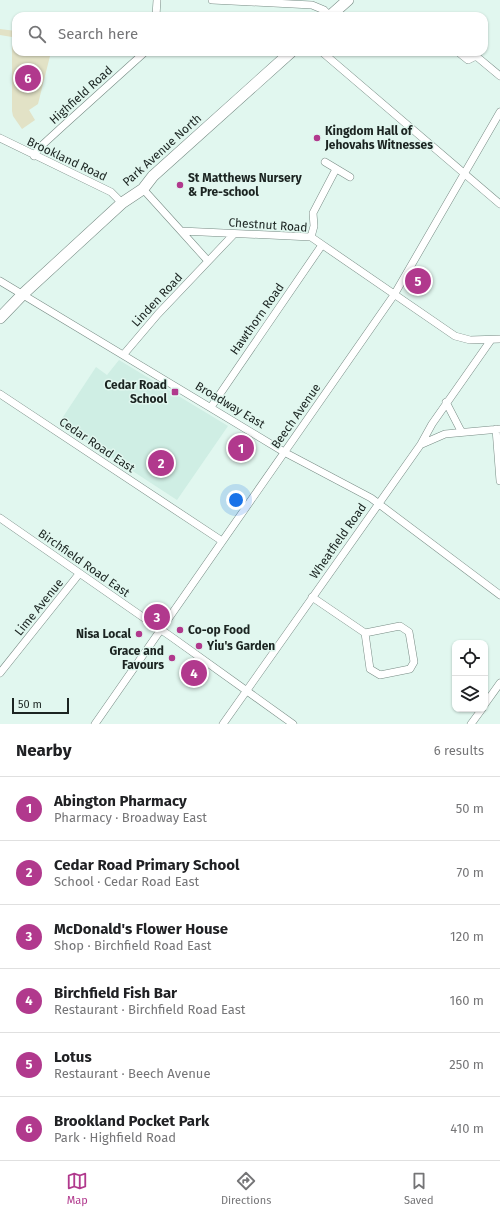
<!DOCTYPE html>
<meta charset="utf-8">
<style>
body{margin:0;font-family:"Fira Sans",sans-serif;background:#f6f6f6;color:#202124}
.controls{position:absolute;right:12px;bottom:12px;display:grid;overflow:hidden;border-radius:8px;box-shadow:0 1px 3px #0004}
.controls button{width:36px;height:36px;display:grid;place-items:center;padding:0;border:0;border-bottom:1px solid #e0e0e0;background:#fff;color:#202124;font:20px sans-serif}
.scale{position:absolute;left:12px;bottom:10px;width:57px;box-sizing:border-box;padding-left:4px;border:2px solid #1b2421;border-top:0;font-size:11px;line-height:14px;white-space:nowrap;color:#1b2421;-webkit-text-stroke:3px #e1f7ef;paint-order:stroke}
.you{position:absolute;left:236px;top:500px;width:14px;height:14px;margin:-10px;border:3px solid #fff;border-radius:50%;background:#1a73e8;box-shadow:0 0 0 6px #1a73e833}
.badge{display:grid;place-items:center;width:26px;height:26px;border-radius:50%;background:#b1398d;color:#fff;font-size:13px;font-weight:700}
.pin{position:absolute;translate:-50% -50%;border:2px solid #fff;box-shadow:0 1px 4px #0006}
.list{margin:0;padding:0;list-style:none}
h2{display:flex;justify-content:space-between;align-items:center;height:52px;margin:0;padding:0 16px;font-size:17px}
h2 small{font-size:13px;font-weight:400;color:#757577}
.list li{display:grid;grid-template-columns:26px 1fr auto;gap:12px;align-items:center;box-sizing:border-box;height:64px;padding:0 16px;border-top:1px solid #e0e0e0}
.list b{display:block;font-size:15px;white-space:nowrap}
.list p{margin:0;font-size:13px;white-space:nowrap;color:#757577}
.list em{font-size:13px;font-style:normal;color:#757577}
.icon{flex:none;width:22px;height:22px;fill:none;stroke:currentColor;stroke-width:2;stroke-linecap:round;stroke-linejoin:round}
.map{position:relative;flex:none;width:500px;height:724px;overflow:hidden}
.search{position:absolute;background:#fff;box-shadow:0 1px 3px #0004;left:12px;right:12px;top:12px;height:44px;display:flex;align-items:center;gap:10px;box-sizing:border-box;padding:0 14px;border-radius:12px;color:#757577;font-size:15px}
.sheet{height:436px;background:#fff}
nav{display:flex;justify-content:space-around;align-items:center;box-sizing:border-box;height:56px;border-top:1px solid #e0e0e0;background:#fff;font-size:11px;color:#757577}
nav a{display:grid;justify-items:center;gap:2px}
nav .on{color:#b1398d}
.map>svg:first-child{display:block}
</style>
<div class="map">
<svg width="500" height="724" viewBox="0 0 500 724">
<rect width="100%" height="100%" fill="#e1f7ef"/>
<path fill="#cfeee4" d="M119 360 228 426 177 500 59 423 96 367 107 375Z"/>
<path fill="#e2e2c6" d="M0 29 16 31V52H51L38 104 29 110 35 120 22 129 13 116 12 111V37L0 35Z"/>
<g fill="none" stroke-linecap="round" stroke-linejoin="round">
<g stroke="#778b84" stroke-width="8">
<path id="street" d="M212 0 312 5 324 10 330 16
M156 16 157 0
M322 52 500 204
M458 52 468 60 476 56 500 76
M0 138 111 192 122 203
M34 156 39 148 63 126 145 52
M325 162 350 177
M143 189 181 231 311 237 455 336 470 340 500 339
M181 231 208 261
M311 237 314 226 313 213 336 169
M0 281 284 452 371 498 500 595
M124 354 158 314 234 234
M0 394 222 541
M446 402 461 431
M211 407 322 245
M496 429 500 481
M422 444 445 434 500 429
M0 518 173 638 293 724
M312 597 365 633 400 626 409 632 414 662 410 669 380 675 370 669 365 633
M0 673 79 574
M485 704 500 683
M95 724 394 295 500 112
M223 724 421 444 432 424 491 340
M471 724 482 709"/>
</g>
<g stroke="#778b84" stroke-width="12">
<path id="primary" d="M330 16 348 0
M0 318 23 294 122 203 143 189 153 176 291 52"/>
</g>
<use href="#street" stroke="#fff" stroke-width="7"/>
<use href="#primary" stroke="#fff" stroke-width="11"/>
</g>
<g fill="#b1398d" stroke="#e1f7ef" stroke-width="1.5">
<circle cx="317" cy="138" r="4"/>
<circle cx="180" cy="185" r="4"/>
<rect x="171" y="388" width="8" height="8" rx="2"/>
<circle cx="180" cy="630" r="4"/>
<circle cx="139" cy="634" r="4"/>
<circle cx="199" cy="646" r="4"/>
<circle cx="172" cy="658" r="4"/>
</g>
<g text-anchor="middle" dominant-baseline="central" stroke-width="3" stroke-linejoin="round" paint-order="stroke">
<g font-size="12" fill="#1b2421" stroke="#e1f7ef">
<text transform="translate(81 95) rotate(-42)">Highfield Road</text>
<text transform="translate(162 150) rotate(-42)">Park Avenue North</text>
<text transform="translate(67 159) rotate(25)">Brookland Road</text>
<text transform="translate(268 225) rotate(4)">Chestnut Road</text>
<text transform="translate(157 300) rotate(-47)">Linden Road</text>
<text transform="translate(257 319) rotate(-55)">Hawthorn Road</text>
<text transform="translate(230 405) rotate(31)">Broadway East</text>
<text transform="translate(296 416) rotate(-55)">Beech Avenue</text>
<text transform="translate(97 445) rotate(34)">Cedar Road East</text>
<text transform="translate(338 541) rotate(-55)">Wheatfield Road</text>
<text transform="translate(84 563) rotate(35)">Birchfield Road East</text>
<text transform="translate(39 607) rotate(-51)">Lime Avenue</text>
</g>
<g font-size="12" font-weight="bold" fill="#1b2421" stroke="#e1f7ef" text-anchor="start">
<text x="325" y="131">Kingdom Hall of<tspan x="325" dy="14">Jehovahs Witnesses</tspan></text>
<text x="188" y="178">St Matthews Nursery<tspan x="188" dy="14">&amp; Pre-school</tspan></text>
<text x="167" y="385" text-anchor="end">Cedar Road<tspan x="167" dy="14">School</tspan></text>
<text x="188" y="630">Co-op Food</text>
<text x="131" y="634" text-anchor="end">Nisa Local</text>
<text x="207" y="646">Yiu's Garden</text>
<text x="164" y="651" text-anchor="end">Grace and<tspan x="164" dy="14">Favours</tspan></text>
</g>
</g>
</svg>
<div class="controls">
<button><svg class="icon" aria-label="locate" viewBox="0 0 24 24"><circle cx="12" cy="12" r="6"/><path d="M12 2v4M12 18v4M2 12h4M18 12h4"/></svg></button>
<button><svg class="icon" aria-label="layers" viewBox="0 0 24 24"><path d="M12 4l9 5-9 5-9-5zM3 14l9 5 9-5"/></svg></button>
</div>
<div class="scale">50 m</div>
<div class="you"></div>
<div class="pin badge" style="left:241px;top:448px">1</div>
<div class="pin badge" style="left:161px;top:463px">2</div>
<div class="pin badge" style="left:157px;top:617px">3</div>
<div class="pin badge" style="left:194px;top:673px">4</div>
<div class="pin badge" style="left:418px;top:281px">5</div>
<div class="pin badge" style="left:28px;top:78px">6</div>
<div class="search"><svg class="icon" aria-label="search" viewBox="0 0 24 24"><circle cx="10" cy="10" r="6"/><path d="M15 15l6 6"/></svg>Search here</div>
</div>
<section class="sheet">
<h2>Nearby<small>6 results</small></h2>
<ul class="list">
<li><span class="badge">1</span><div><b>Abington Pharmacy</b><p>Pharmacy · Broadway East</p></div><em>50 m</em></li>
<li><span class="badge">2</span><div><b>Cedar Road Primary School</b><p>School · Cedar Road East</p></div><em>70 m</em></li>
<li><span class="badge">3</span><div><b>McDonald's Flower House</b><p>Shop · Birchfield Road East</p></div><em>120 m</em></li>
<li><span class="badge">4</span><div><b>Birchfield Fish Bar</b><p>Restaurant · Birchfield Road East</p></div><em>160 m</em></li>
<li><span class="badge">5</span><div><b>Lotus</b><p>Restaurant · Beech Avenue</p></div><em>250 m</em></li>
<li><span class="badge">6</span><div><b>Brookland Pocket Park</b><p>Park · Highfield Road</p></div><em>410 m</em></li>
</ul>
</section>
<nav>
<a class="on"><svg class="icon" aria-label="map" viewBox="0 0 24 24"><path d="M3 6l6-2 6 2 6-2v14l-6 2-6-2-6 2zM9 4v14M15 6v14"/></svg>Map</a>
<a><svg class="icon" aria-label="directions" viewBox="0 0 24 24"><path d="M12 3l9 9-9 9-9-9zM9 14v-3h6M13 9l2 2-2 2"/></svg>Directions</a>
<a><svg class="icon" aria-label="saved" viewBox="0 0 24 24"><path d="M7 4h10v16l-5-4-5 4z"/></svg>Saved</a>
</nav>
